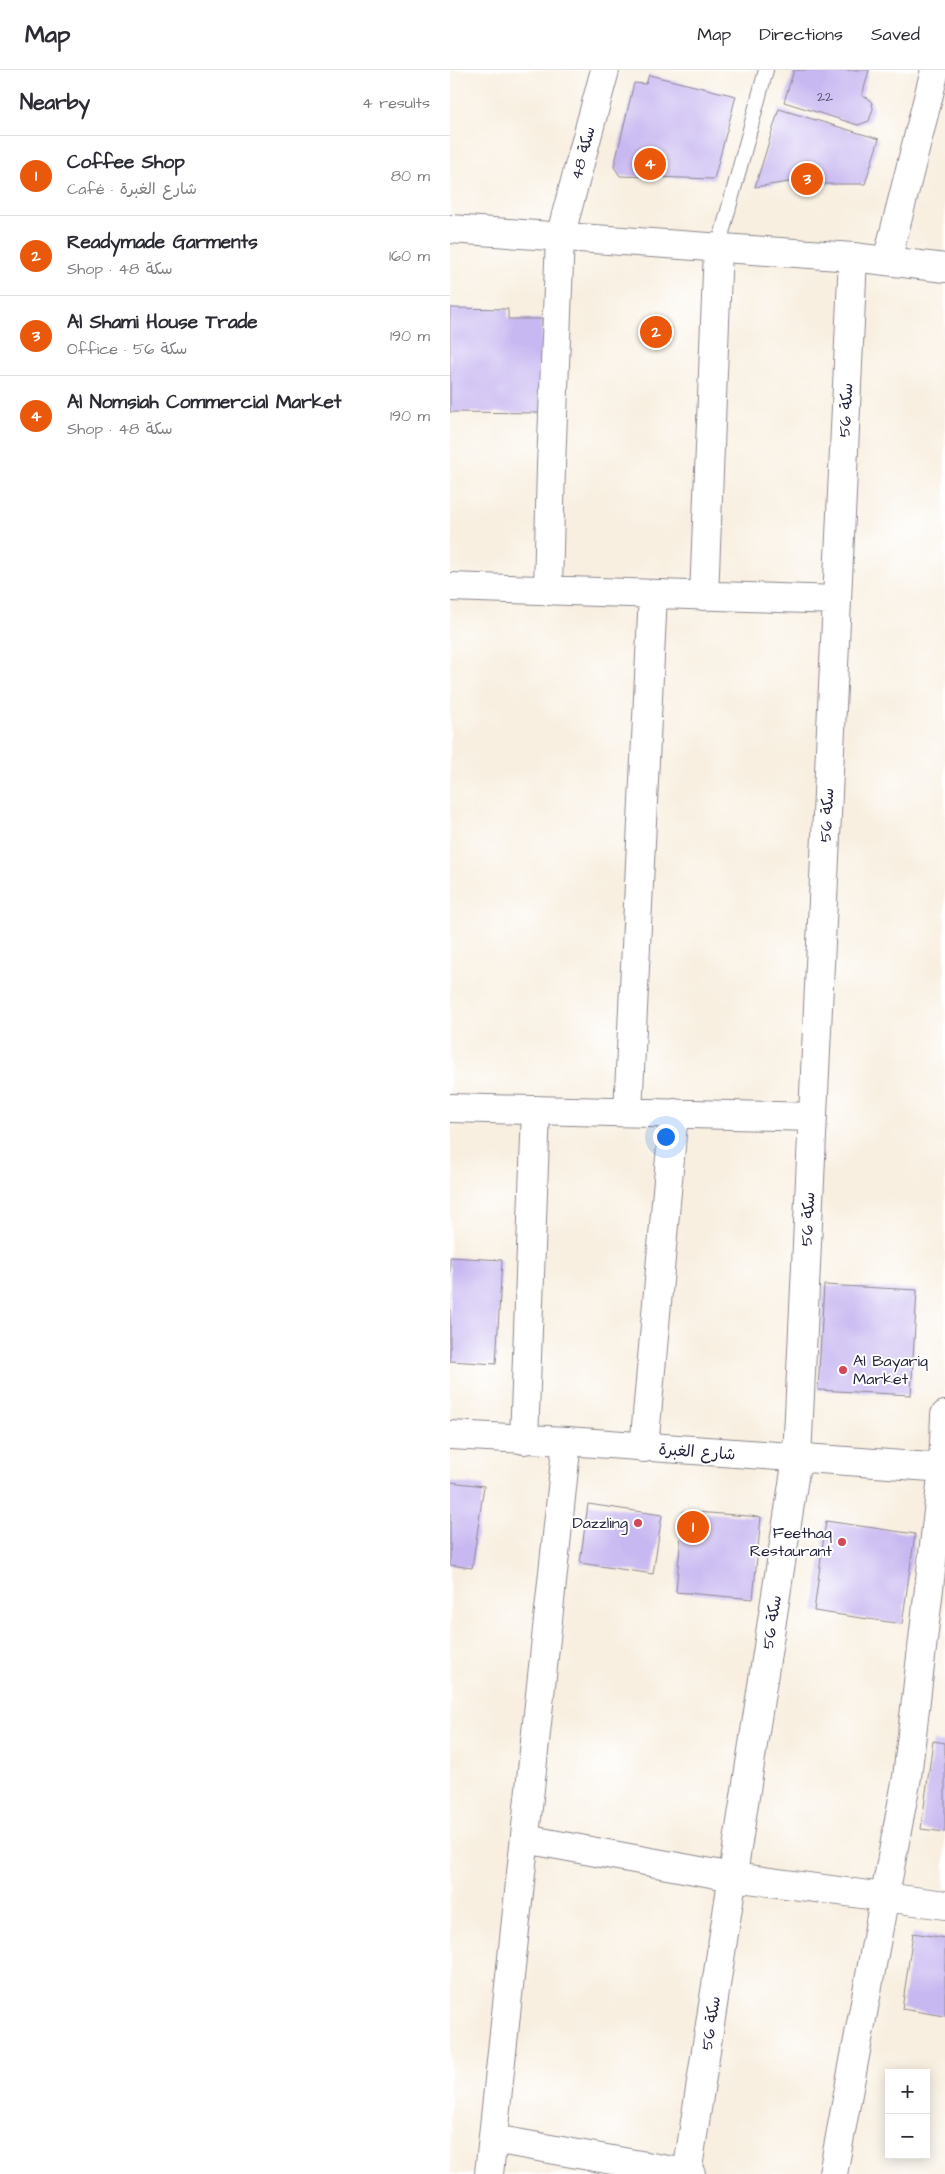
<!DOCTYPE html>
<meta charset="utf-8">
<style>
body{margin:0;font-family:"Architects Daughter","Playpen Sans Arabic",sans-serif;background:#f7f7f7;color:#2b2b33}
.controls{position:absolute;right:15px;bottom:15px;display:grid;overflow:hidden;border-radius:0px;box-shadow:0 2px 12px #0003}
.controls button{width:45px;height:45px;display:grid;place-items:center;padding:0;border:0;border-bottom:1px solid #e1e1e2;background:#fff;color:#2b2b33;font:25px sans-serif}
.you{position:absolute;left:215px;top:1066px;width:18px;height:18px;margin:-12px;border:4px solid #fff;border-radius:50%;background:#1a73e8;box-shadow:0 0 0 8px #1a73e833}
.badge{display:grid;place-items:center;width:32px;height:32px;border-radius:50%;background:#ea580c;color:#fff;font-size:16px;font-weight:700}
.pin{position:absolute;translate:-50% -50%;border:2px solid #fff;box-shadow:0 1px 5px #0006}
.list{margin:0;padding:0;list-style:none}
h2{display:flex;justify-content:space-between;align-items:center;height:65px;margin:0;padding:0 20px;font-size:21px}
h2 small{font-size:16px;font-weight:400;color:#7c7c81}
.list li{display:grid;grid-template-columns:32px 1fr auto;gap:15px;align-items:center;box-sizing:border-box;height:80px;padding:0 20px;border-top:1px solid #e1e1e2}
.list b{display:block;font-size:19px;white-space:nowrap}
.list p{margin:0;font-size:16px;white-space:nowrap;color:#7c7c81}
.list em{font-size:16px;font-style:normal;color:#7c7c81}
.map{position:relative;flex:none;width:495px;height:2104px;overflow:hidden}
header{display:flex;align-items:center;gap:30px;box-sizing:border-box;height:70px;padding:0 25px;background:#fff;border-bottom:1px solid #e1e1e2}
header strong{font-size:24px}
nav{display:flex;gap:28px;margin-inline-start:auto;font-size:18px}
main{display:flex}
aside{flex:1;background:#fff}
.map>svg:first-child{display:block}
</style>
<header>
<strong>Map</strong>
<nav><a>Map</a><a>Directions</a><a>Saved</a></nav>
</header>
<main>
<aside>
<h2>Nearby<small>4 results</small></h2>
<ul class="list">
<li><span class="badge">1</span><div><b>Coffee Shop</b><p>Café · شارع الغبرة</p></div><em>80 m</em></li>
<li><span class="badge">2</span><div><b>Readymade Garments</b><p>Shop · سكة 48</p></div><em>160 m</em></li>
<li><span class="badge">3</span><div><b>Al Shami House Trade</b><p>Office · سكة 56</p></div><em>190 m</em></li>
<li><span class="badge">4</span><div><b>Al Nomsiah Commercial Market</b><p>Shop · سكة 48</p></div><em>190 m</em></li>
</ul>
</aside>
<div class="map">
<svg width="495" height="2104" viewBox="0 0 495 2104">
<rect width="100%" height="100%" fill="#fff"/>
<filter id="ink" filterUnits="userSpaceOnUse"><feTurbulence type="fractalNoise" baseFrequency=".02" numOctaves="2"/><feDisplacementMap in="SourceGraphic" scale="10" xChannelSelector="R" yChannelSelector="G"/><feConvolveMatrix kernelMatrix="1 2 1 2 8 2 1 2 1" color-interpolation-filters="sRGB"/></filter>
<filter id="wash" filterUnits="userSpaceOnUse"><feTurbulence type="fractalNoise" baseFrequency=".0096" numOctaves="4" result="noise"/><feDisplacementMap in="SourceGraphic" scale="20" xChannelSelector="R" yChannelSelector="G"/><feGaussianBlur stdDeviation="1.12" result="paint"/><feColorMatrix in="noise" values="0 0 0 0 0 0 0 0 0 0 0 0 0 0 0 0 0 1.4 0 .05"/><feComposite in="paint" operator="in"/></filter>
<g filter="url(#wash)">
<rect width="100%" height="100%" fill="#f8efe0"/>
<g id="blocks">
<path fill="#c8b8f1" d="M344 0H419L412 26 418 28 422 33 423 39 419 51 408 55 334 32Z
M199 5 286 26 264 109 170 106 164 97 184 13 196 14Z
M329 39 429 69 415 114H369L365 119 345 115 346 111 305 117Z
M0 238 58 239V249H92V343L0 342Z
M0 1187 52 1190 46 1294 0 1291Z
M374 1215 467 1220 461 1325 368 1320Z
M0 1412 34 1416 22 1498 0 1495Z
M138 1434 212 1445 203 1504 130 1493Z
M233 1441 311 1447 303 1529 226 1522Z
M376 1451 465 1464 452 1554 364 1541Z
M483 1671 495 1673V1762L471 1759Z
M463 1863 495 1868V1946L452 1939Z"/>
</g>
</g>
<g filter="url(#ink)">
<use href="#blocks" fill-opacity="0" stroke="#8d888e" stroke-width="1"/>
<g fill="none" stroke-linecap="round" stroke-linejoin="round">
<g stroke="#8d888e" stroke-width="16">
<path id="service" d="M268 178 316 0"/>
</g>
<g stroke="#8d888e" stroke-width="30">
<path id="minor" d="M437 191 485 0
M0 517 387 530
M98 521 101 396 110 167 155 0
M254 526 268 178
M0 1038 363 1047
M178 1042 203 524
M74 1370 86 1040
M194 1378 224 1043
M75 1769 283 1807 495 1835
M43 2069 241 2104
M39 2104 117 1371
M237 2104 347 1388 403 187
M383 2104 457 1707 493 1398 495 1345"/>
</g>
<g stroke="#8d888e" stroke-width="30">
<path id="tertiary" d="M0 159 403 187 495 198
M0 1365 117 1371 495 1398"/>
</g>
<use href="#service" stroke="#fff" stroke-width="14"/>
<use href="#minor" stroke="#fff" stroke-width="28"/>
<use href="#tertiary" stroke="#fff" stroke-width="28"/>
</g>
</g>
<g fill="#d1495b" stroke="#fff" stroke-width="2">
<circle cx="393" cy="1300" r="5"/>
<circle cx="188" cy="1453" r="5"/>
<circle cx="392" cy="1472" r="5"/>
</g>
<g text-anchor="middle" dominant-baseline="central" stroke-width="4" stroke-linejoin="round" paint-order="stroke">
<g font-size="14" fill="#4c4868">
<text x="375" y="27">22</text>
</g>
<g font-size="16" fill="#22223b" stroke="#fff">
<text transform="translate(133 83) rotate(-75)">سكة 48</text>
<text transform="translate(396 340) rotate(-87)">سكة 56</text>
<text transform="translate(377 745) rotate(-87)">سكة 56</text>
<text transform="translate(358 1149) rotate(-87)">سكة 56</text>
<text transform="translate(247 1382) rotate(4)">شارع الغبرة</text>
<text transform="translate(322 1552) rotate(-81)">سكة 56</text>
<text transform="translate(261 1953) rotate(-81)">سكة 56</text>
</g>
<g font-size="16" fill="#22223b" stroke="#fff" text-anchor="end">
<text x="403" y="1291" text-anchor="start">Al Bayariq<tspan x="403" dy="18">Market</tspan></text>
<text x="178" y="1453">Dazzling</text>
<text x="382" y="1463">Feethaq<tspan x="382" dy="18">Restaurant</tspan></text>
</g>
</g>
</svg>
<div class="controls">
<button>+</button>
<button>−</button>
</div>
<div class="you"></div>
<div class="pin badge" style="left:243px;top:1457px">1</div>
<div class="pin badge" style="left:206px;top:262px">2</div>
<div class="pin badge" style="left:357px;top:109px">3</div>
<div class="pin badge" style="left:200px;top:94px">4</div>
</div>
</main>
